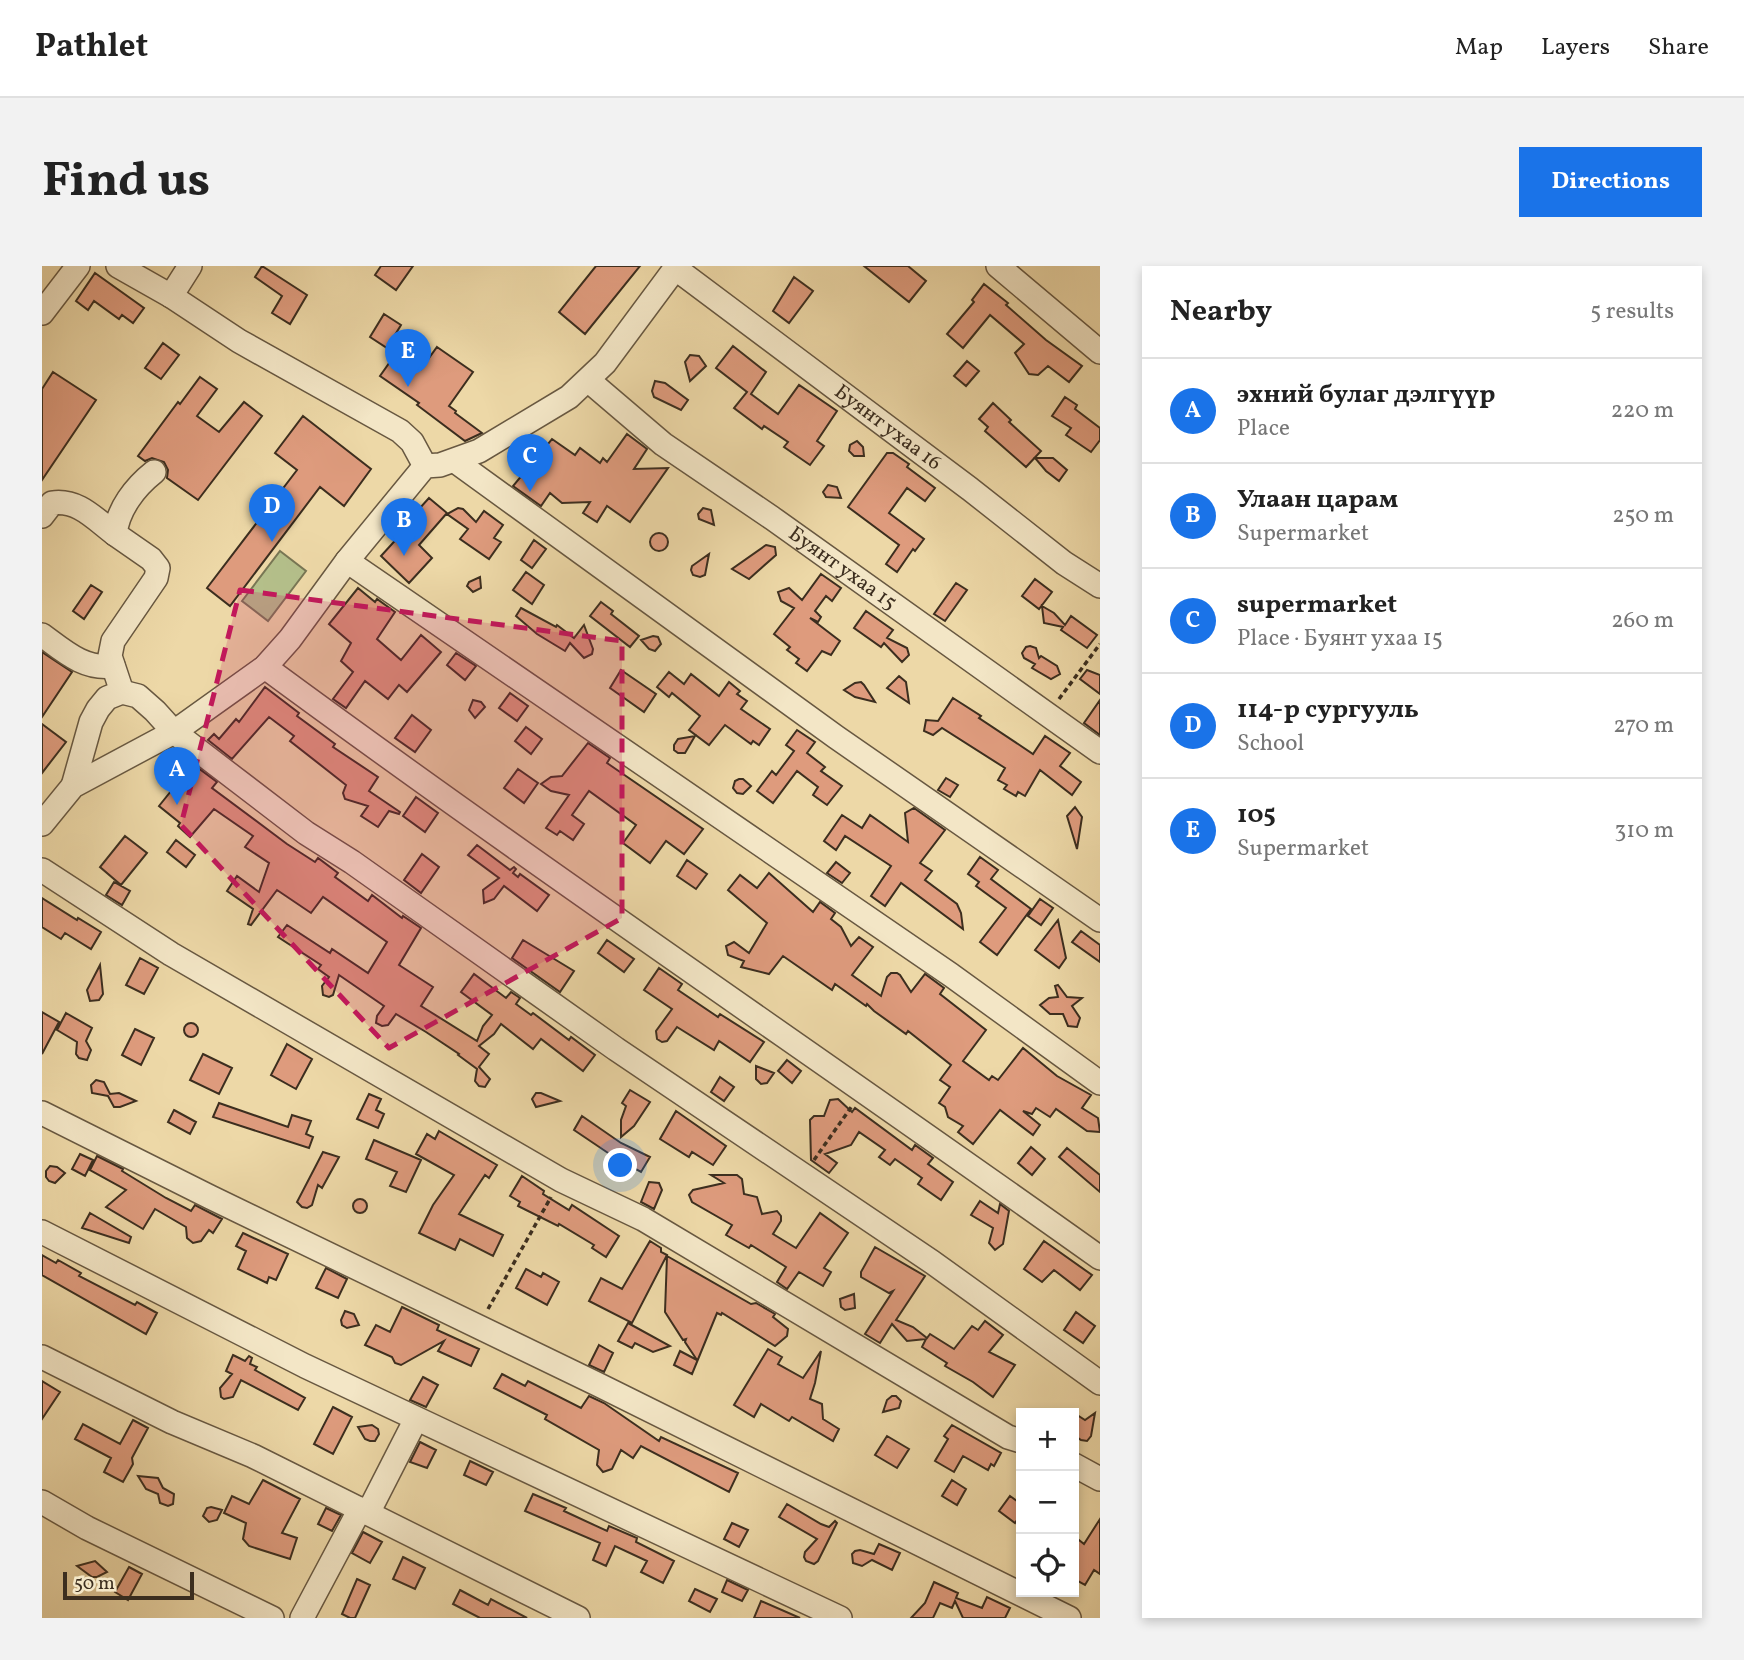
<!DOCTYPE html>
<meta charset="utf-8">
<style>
body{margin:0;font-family:Vollkorn,serif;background:#f2f2f2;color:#222}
.controls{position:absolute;right:21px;bottom:21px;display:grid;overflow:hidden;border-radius:0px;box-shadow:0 4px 10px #0003}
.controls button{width:63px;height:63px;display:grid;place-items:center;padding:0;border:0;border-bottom:2px solid #e0e0e0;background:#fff;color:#222;font:35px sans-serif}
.scale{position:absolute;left:21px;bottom:18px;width:131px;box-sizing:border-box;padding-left:7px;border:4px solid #3c2e1f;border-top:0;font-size:19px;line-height:24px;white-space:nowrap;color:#3c2e1f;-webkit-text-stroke:5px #f3e6c6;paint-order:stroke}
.you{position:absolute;left:579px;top:900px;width:24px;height:24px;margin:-18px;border:5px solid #fff;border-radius:50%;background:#1a73e8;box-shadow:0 0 0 10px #1a73e833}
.badge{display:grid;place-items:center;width:46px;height:46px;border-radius:50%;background:#1a73e8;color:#fff;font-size:23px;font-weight:700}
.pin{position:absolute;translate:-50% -58px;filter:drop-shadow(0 2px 4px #0008)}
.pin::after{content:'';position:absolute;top:37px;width:24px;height:21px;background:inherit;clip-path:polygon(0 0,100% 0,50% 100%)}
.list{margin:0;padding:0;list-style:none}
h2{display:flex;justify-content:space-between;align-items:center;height:91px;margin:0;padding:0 28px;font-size:30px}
h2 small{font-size:23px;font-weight:400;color:#767676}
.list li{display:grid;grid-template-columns:46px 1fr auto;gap:21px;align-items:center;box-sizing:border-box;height:105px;padding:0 28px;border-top:2px solid #e0e0e0}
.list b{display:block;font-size:26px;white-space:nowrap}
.list p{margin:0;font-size:23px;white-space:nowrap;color:#767676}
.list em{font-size:23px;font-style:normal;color:#767676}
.icon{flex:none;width:38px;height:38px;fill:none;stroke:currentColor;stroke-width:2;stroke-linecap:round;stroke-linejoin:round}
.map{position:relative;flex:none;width:1058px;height:1352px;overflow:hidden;border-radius:0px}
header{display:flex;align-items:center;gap:42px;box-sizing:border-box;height:98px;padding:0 35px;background:#fff;border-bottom:2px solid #e0e0e0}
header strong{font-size:33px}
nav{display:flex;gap:38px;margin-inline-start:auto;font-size:24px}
.intro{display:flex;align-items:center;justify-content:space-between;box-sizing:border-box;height:168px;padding:0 42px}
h1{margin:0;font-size:49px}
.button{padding:18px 32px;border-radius:0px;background:#1a73e8;color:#fff;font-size:24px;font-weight:700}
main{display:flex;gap:42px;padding:0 42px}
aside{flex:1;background:#fff;border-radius:0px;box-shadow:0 4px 10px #0003}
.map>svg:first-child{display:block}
</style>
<header>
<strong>Pathlet</strong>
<nav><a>Map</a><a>Layers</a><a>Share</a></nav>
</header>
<div class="intro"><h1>Find us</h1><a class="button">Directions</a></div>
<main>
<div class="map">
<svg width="1058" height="1352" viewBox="0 0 1058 1352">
<rect width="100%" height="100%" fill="#edd8a7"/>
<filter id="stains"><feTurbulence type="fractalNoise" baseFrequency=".00286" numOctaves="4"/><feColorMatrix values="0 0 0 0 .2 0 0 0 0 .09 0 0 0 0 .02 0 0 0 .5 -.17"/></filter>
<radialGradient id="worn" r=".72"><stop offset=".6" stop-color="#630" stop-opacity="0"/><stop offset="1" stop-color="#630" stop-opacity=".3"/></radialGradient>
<path fill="#b4bf8a" stroke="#787654" stroke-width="2" d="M238 285 264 305 226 355 200 335Z"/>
<path fill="#de9b7d" stroke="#3c2e1f" stroke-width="2" d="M220 0 265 29 248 58 230 47 240 30 213 11Z
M339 0H371L354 24 333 9Z
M554 0H598L543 68 517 46Z
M822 0H866L884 15 867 36Z
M53 7 102 42 91 57 80 49 77 53 52 35 46 44 34 35Z
M752 11 771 25 747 57 731 45Z
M942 18 966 37 964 39 1004 74 1040 100 1027 116 1006 100 996 109 987 108 973 87 982 78 948 49 921 82 905 68 932 36 930 34Z
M342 48 359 59 345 82 328 71Z
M121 77 137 89 119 113 103 102Z
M691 80 724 106 709 128 736 148 757 119 795 145 775 175 782 180 768 199 742 181 746 176 722 160 720 163 692 142 705 126 674 102Z
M395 81 431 106 407 140 414 145 413 147 440 167 423 175 375 139 377 137 338 110 355 86 379 103Z
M648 89 657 90 664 100 648 115 643 96Z
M925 95 937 105 924 120 912 110Z
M11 106 54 134 0 214V123Z
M158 111 175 123 155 150 177 166 202 136 220 150 156 234 125 212 126 204 122 196 110 192 103 195 96 190 136 136 138 138Z
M613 115 623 117 646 134 639 144 612 131 610 125Z
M1023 131 1035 139 1033 143 1058 162V174L1049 186 1024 169 1029 162 1010 150Z
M951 137 969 154 967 156 999 185 984 201 943 165 946 161 937 153Z
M261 150 329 203 302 240 278 221 188 340 165 322 255 204 233 187Z
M585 168 605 183 592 203 626 202 588 256 565 240 555 256 541 247 548 236 520 237 508 227 499 240 471 220 510 173 533 189 538 182 558 197 561 192 565 196Z
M815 175 821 181 822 190H812L807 185 808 179Z
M845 187H851L867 198 865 201 893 222 883 235 865 222 847 247 882 273 873 285 871 283 855 306 844 298 857 279 806 241Z
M993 192H1011L1025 204 1017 215 1004 205Z
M786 219 795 221 799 232 784 231 781 226Z
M387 232 405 247 377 279 390 292 367 317 339 290 371 255 368 253Z
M416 242 421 243 434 256 442 245 461 259 452 272 459 276 447 293 418 273 426 263 405 248Z
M661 242 669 244 672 259 657 253 656 248Z
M608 276a9 9 0 1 1 18 0a9 9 0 1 1-18 0Z
M492 274 504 283 490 302 479 294Z
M724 279 733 281 734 289 707 313 690 303Z
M667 288 663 309 658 311 651 309 649 304 650 300Z
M484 306 502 319 490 338 471 324Z
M779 308 799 322 790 335 784 330 773 345 779 351 776 356 768 352 798 375 789 389 780 385 765 405 754 397 757 393 745 384 748 381 732 368 752 342 739 335 736 326 747 322 760 334Z
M438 311 439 322 431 326 425 320 427 316Z
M993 313 1010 326 997 343 980 330Z
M914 317 925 324 903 355 892 348Z
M49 319 60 326 42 353 31 345Z
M316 322 333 336 335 333 353 346 335 373 359 394 379 369 399 386 365 426 357 419 346 433 323 415 304 442 291 433 311 406 299 395 309 377 287 358Z
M559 336 571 345 569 348 597 370 588 381 548 350Z
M1000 340 1012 347 1023 359 1029 350 1055 369 1045 382 1019 364 1021 361 1002 357Z
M479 342 514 361 515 359 532 372 542 359 551 383 550 388 542 392 528 377 523 385 495 368 474 350Z
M824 345 851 364 845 372 865 382 867 389 860 396 842 377 839 381 812 362Z
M611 370 616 371 619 378 613 385 607 383 599 374Z
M988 380 994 382 997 392 999 390 1015 400 1018 408 1009 413 990 402 993 398 982 392 980 387 984 381Z
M0 386 30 406 0 451Z
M414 387 434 400 423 414 405 399Z
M579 404 614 428 602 446 568 422Z
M1045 404 1058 409V428L1038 413Z
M627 406 642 418 649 408 677 430 687 416 698 425 695 428 705 435 699 443 728 463 717 479 711 475 709 478 683 459 667 479 647 464 658 450 630 427 627 431 615 421Z
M857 410 864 416 867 437 845 422Z
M819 416 822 419 833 436 813 431 802 424 813 417Z
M223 421 257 447 255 450 293 478 291 481 336 511 327 525 358 546 357 548 347 545 336 561 319 550 326 540 303 533 301 527 304 519 248 475 252 470 227 451 190 493 166 474 172 468 177 473 194 453 197 456Z
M468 427 486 440 475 455 457 442Z
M911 432 939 450 937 452 991 488 1003 470 1028 487 1018 500 1039 516 1030 529 998 504 983 530 976 526 974 530 962 523 965 519 956 514 963 502 900 462 891 469 882 465 884 454 896 455Z
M431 434 439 436 443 441 433 452 427 444Z
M1058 434V469L1042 457Z
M370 449 389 464 373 486 353 472Z
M0 458 24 476 0 507Z
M484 461 500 473 489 488 473 475Z
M755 464 773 476 765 487 783 501 779 505 800 520 785 539 771 529 776 521 755 505 731 537 715 525 730 505 734 509 752 485 744 479Z
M653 470 643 487H636L632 484V479L636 473Z
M546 477 568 492 565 497 661 563 642 588 624 575 608 597 581 577 594 559 547 525 530 549 542 558 531 574 518 565 515 569 504 562 527 529 509 525 499 518 509 511 520 510Z
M144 493 175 516 170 522 245 578 273 596 276 592 296 607 293 611 326 635 330 629 360 652 361 650 379 662 357 699 391 721 379 740 435 775 441 760 450 749 419 726 432 708 464 732 469 726 478 732 474 738 489 749 491 747 527 774 529 771 553 789 541 805 499 773 491 783 459 758 452 768 437 780 447 788 437 801 448 813 443 821 437 820 433 815 435 803 416 789 417 788 384 766 354 748 346 759 340 760 334 757 335 750 342 740 297 709 291 729 287 731 281 729 280 720 287 711 276 703 279 699 236 671 245 659 288 687 290 683 326 707 345 676 281 631 269 647 235 624 209 659 206 658 211 643 185 625 195 610 217 626 227 597 203 581 211 570 172 543 148 571 136 560 138 557 117 540 133 520 126 516Z
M476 503 496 517 482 537 462 522Z
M904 512 916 519 908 531 896 524Z
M697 513H701L709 520 701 528 695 527 691 522 693 515Z
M374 531 396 547 383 566 361 550Z
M1033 541 1040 551 1035 583 1025 550Z
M872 542 903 564 878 597 890 605 883 614 915 638 919 647 921 663 859 617 843 640 829 630 849 600 803 570 794 584 782 575 800 549 820 562 828 549 866 576 863 547Z
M83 570 105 587 79 619 58 601Z
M134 574 153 589 144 601 125 586Z
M435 579 468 604 472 601 474 603 471 607 476 611 478 608 507 629 495 645 462 620 452 633 442 637 441 624 457 612 426 589Z
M380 588 397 601 379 627 362 614Z
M938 591 956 604 949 613 989 643 955 689 938 676 964 642 934 620 937 616 926 608Z
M645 594 665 608 654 623 635 610Z
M794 596 808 607 800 617 785 607Z
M727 607 771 646 778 636 793 647 789 653 799 661 809 680 817 671 831 681 810 709 839 730 845 711 849 707H855L858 709 869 726 883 708 902 722 898 728 944 764 921 795 947 814 950 810 956 814 981 782 1015 810 1049 829 1040 842 1056 852 1058 866 1045 865 1014 843 1008 851 994 842 990 848 981 845 998 859 991 869 958 844 931 878 916 866 921 860 906 851 903 841 897 837 908 821 898 814 909 799 866 765 864 768 832 745 825 738 824 740 793 718 790 724 741 690 727 708 699 701 702 695 686 689 684 680 692 676 707 687 725 657 686 624 698 609 715 622Z
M72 616 88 625 80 639 64 629Z
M0 632 35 654 36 652 59 666 49 683 23 667 19 673 0 661Z
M998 633 1011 642 999 659 986 650Z
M1016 654 1024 692 1017 702 993 684Z
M1039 665 1058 679V696L1030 676Z
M481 674 532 705 518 726 470 692Z
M565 674 592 693 582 706 556 687Z
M98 692 116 702 102 728 84 719Z
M58 699 61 728 57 734 48 735 45 724Z
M617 702 640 718 636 724 676 751 678 748 722 776 708 796 677 775 672 784 635 761 625 775 620 776 615 773 614 765 630 743 602 724Z
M1016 719 1025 731 1040 732 1030 740 1038 752 1035 761 1026 760 1021 748H1008L998 739 1007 732 1016 731 1013 720Z
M0 746 17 756 0 788Z
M24 747 50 762 44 775 49 784 45 794 37 792 34 788 35 776 15 764Z
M142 764a7 7 0 1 1 14 0a7 7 0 1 1-14 0Z
M93 763 112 772 99 799 80 789Z
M245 778 270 793 254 823 229 809Z
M161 788 190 802 177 828 148 814Z
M745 794 759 805 750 817 736 805Z
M714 800 732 807 725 817 719 818 714 813Z
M678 811 692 821 682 835 669 826Z
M54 814 62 816 68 828 77 827 94 835 78 841H72L66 830 50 827 49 819Z
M588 824 608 836 592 860 579 871V854L584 840 580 837Z
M494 827H499L518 835 494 841 490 833Z
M327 828 339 833 334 844 342 848 336 862 315 853Z
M796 833 810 846 813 842 870 884 873 879 891 892 886 898 911 916 899 934 876 918 880 912 853 893 848 899 837 891 843 884 817 866 809 879 783 888 795 897 787 907 769 894 768 854 772 850H782L788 834Z
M177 837 246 861 250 849 269 855 264 868 271 871 267 882 171 851Z
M132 844 154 856 148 868 126 856Z
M634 845 684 880 671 899 650 886 647 891 618 873Z
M540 850 579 877 608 891 599 906 575 893 532 864Z
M397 865 455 899 447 912 443 909 417 948 461 969 451 990 418 973 413 984 377 967 391 939 412 909 374 888 385 868 393 873Z
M332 874 379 894 364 926 348 920 355 906 324 893Z
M989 881 1003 893 990 909 976 897Z
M1025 882 1058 909V926L1017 891Z
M281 886 297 891 280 922 276 919 270 939 265 942 260 941 255 936Z
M38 888 51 894 43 910 30 903Z
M55 890 81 903 80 905 124 932 149 945 153 939 180 953 171 967 167 964 159 975 151 977 145 972 144 961 113 943 101 963 64 941 84 924 48 904Z
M8 900 15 901 23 907 13 917 7 915 4 911V905Z
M669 909H695L700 913 702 928 715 931 720 948 735 945 739 950V955L731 968 754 982 778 947 806 967 782 1002 789 1006 781 1020 757 1006 745 1023 735 1016 744 1001 709 979 707 982 684 969 690 959 650 936 647 929 651 924 682 917Z
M480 910 502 925 501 928 527 944 530 939 577 970 564 991 550 982 552 979 517 958 516 960 476 940 478 936 468 930Z
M607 916 617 917 620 924 612 943 599 936Z
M311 940a7 7 0 1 1 14 0a7 7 0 1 1-14 0Z
M938 935 956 947 958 938 967 945 961 978 953 984 947 977 951 962 929 949Z
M48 947 89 971 87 977 40 962Z
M201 967 246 988 234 1014 227 1011 225 1017 196 1003 204 985 194 980Z
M608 975 619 982V986L625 989 590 1057 547 1035 559 1012 580 1023Z
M1002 975 1050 1009 1038 1024 1012 1004 1000 1016 982 1003Z
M833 981 883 1010 854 1054 871 1061 885 1072 888 1068 912 1083 930 1060 936 1064 943 1055 961 1069 947 1086 973 1099 951 1131 931 1116 903 1100 905 1097 880 1081 884 1073 865 1075 850 1058 838 1077 823 1068 851 1025 847 1027 819 1011V1006Z
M0 989 14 997 16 994 39 1007 37 1010 93 1039 95 1036 115 1047 104 1068 0 1009Z
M625 990 709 1038 714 1037 733 1048 731 1051 746 1063 745 1070 733 1080 680 1047 679 1049 675 1047 650 1108 632 1099 638 1085 655 1094 643 1076 644 1073 641 1074 623 1046Z
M284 1002 305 1013 296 1032 274 1022Z
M484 1003 499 1011 501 1007 517 1016 505 1039 474 1022Z
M812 1028 813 1042 803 1044 799 1041 798 1033Z
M360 1041 397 1059 395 1064 437 1083 429 1100 396 1085 402 1075 359 1099 353 1097 350 1091 323 1079 334 1059 348 1066Z
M303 1045 312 1048 317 1059 305 1062 300 1059 299 1054Z
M1034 1046 1053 1060 1041 1077 1022 1064Z
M586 1057 628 1080 611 1086 593 1077 590 1082 576 1075Z
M557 1079 571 1087 562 1106 547 1099Z
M726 1083 740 1091 736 1098 761 1112 779 1085 773 1117 768 1133 780 1138 781 1153 797 1163 791 1175 750 1151 747 1155 719 1138 712 1151 692 1139Z
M191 1089 203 1095 207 1090 210 1092 208 1098 215 1101 213 1104 263 1132 256 1144 199 1114 191 1131 182 1133 179 1131 178 1122 190 1108 184 1105Z
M460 1108 483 1120 486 1115 539 1142 547 1130 562 1137 617 1175 619 1171 696 1207 687 1226 599 1180 591 1192 579 1184 570 1203 561 1206 555 1199 557 1184 503 1153 505 1149 452 1122Z
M381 1111 396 1119 384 1141 368 1134Z
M0 1115 18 1126 0 1153Z
M850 1130H854L859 1135 857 1142 841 1146 845 1134Z
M291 1141 310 1151 291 1188 272 1178Z
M1032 1147 1043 1154 1053 1147 1049 1170 1045 1175 1039 1174 1032 1169Z
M91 1154 106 1162 90 1192 91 1198 81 1216 62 1206 69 1192 33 1173 41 1158 78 1178Z
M330 1159 336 1163 337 1168 333 1175H328L323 1173 316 1161Z
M910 1159 959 1187 952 1200 949 1198 946 1204 921 1190 912 1206 893 1195 906 1173 902 1170Z
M845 1170 867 1183 855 1202 833 1189Z
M378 1176 394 1184 385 1202 368 1196Z
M428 1195 451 1206 444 1219 422 1209Z
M96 1210 116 1212 121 1222 132 1228 131 1238 126 1240 118 1237 116 1228 104 1223Z
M221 1214 258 1233 240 1267 255 1272 248 1293 207 1280 201 1273 204 1257 182 1247 190 1230 207 1238Z
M910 1214 924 1223 915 1239 900 1230Z
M491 1228 524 1242 522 1245 565 1265 567 1260 595 1272 594 1276 632 1295 621 1317 599 1306 605 1295 573 1280 564 1300 551 1294 558 1277 483 1245Z
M968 1230 979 1238V1248L973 1257 957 1245Z
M745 1238 779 1258 787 1261 793 1255 795 1257 776 1295 772 1298 764 1295 762 1291 763 1286 775 1273 737 1251Z
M169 1241 180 1244 175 1254 167 1256 161 1250 165 1242Z
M284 1242 299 1249 290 1265 276 1258Z
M1058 1253V1308L1052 1304 1043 1319 1032 1313V1270L1042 1278Z
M690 1257 706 1264 697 1281 682 1273Z
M321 1266 340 1276 328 1297 310 1287Z
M837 1278 858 1287 850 1304 830 1294 820 1300 811 1297 810 1288 813 1285 818 1284 832 1288Z
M361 1291 383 1302 373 1323 351 1313Z
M53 1295 65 1306 55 1311H50L35 1300Z
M87 1301 100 1308 86 1334 73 1326Z
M315 1313 328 1319 313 1352H308L300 1348Z
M685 1314 706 1324 700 1335 680 1326Z
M892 1316 916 1327 914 1332 940 1342 945 1331 968 1342 963 1352H921L913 1335 910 1342 898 1337 891 1352H869L883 1337Z
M653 1323 675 1333 668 1346 647 1335Z
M418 1324 446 1339 449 1333 485 1352H438L411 1338Z
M719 1335 758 1352H712Z"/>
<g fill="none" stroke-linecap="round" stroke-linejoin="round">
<g stroke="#685841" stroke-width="26">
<g id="minor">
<path d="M76 0 129 30 197 75 358 165 370 176 383 200"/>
<path d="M956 0 1058 86"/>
<path id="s1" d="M633 2 928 223 1022 297 1058 320"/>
<path d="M129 30 148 0"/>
<path d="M0 47 36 0"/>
<path id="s2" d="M546 114 621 178 730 252 1058 486"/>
<path d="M413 195 794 471 1058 654"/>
<path d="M0 250 10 237C36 233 53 253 73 268"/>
<path d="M305 295 909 709 1058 817"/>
<path d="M0 369C22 385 42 404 71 400"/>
<path d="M223 401C497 603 780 794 1058 992"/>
<path d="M80 426 68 390 71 375 114 312 116 302 109 293 73 268C76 243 93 221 112 206"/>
<path d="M31 520 49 456 56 443 65 432 80 426 96 430 113 445 132 466 264 567 310 596 574 783 890 996 1058 1117"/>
<path d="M0 558 31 520 132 466 223 401 248 373 305 295 383 200 398 199 437 185 527 131 563 97 635 0"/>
<path d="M0 604 129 688 519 914 601 953 966 1171 979 1175"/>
<path d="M0 847 168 931 557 1119 1027 1352"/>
<path d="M0 966 263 1100 798 1352"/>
<path d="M0 1091 130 1156 211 1190 536 1352"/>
<path d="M1032 1199 1058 1213"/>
<path d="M0 1236 45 1262 230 1352"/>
<path d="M326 1247 374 1153"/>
<path d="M260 1352 318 1243"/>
</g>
</g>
<path stroke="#3c2e1f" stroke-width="3.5" stroke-dasharray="5 3.5" stroke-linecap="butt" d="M1017 433 1058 378
M772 894 810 840
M446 1043 509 931"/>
<use href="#minor" stroke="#f3e6c6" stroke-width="23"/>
</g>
<path fill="#c2185b" fill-opacity="0.2" stroke="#c2185b" stroke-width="5" stroke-dasharray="14 9" stroke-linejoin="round" d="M198 324 580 375V652L347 782 139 559Z"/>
<g text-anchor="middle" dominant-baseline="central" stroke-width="5" stroke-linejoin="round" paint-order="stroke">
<g font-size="21" fill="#3c2e1f" stroke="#f3e6c6">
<text stroke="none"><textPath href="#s1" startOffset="266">Буянт ухаа 16</textPath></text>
<text stroke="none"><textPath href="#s2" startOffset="317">Буянт ухаа 15</textPath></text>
</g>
</g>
<rect width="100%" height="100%" filter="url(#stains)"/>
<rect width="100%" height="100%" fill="url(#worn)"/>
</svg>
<div class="controls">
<button>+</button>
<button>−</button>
<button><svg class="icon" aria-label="locate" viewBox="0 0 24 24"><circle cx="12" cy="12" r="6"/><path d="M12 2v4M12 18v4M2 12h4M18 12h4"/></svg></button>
</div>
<div class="scale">50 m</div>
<div class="you"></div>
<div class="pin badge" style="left:135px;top:539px">A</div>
<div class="pin badge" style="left:362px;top:290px">B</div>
<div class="pin badge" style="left:488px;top:226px">C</div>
<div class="pin badge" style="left:230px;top:276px">D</div>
<div class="pin badge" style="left:366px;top:121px">E</div>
</div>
<aside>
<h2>Nearby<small>5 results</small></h2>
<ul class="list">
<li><span class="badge">A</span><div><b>эхний булаг дэлгүүр</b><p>Place</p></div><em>220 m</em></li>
<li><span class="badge">B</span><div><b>Улаан царам</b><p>Supermarket</p></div><em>250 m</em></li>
<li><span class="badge">C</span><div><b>supermarket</b><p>Place · Буянт ухаа 15</p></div><em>260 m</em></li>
<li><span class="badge">D</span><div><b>114-р сургууль</b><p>School</p></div><em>270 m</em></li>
<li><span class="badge">E</span><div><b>105</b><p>Supermarket</p></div><em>310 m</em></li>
</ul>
</aside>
</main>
